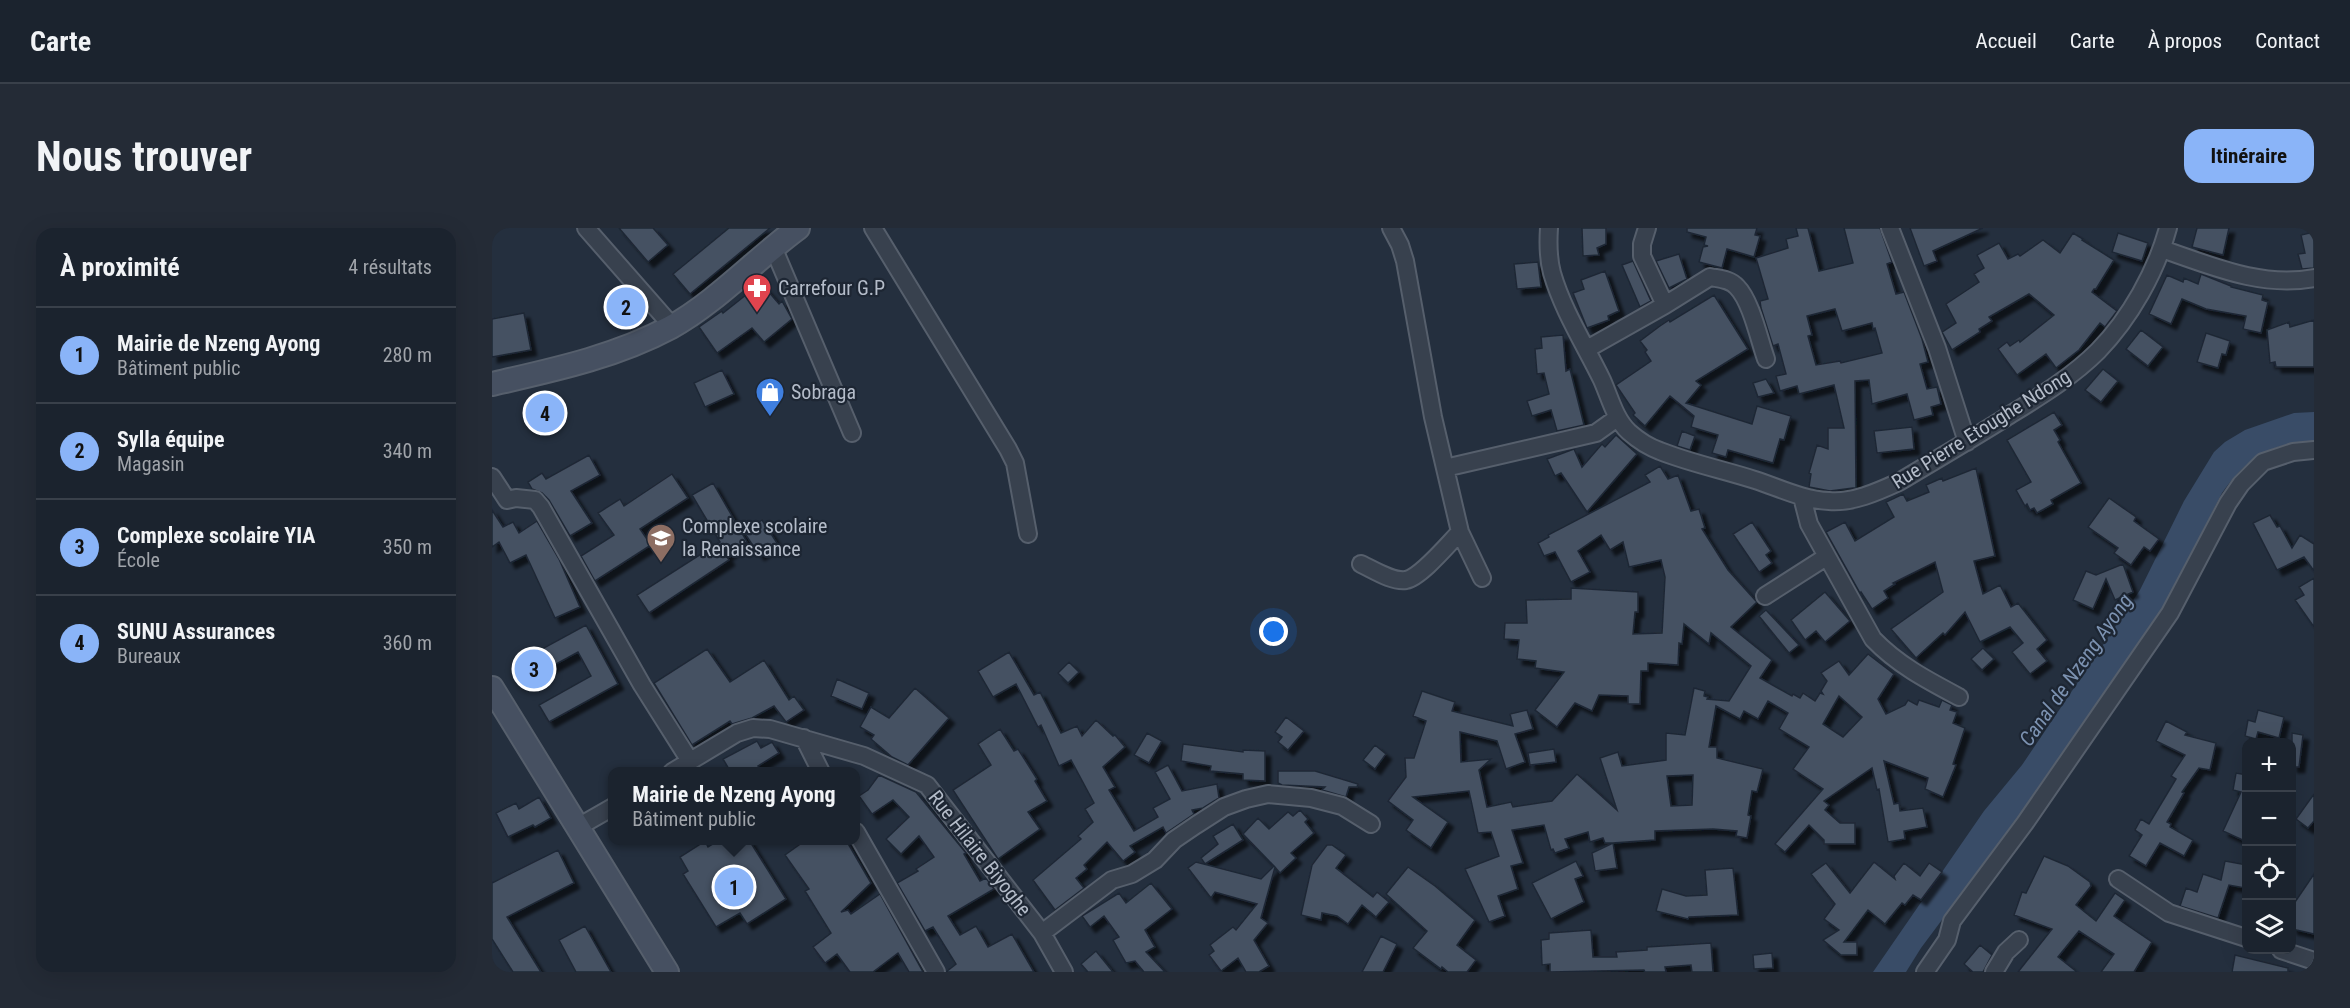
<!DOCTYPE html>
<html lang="fr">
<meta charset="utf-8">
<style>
body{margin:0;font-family:"Roboto Condensed",sans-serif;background:#242b36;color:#f1f3f6}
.controls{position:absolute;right:18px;bottom:18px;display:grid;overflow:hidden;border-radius:12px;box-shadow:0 6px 24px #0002}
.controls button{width:54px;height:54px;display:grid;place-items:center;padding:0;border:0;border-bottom:2px solid #39404a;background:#1b232e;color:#f1f3f6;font:30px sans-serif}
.you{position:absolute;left:782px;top:404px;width:21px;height:21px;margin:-15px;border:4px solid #fff;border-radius:50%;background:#1a73e8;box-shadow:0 0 0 9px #1a73e833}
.badge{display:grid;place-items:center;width:39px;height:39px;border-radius:50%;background:#8ab4f8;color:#111;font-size:20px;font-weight:700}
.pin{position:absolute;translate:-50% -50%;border:3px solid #fff;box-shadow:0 2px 6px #0006}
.popup{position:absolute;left:116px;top:539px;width:252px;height:78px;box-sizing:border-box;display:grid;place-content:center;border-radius:12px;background:#1b232e;filter:drop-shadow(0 2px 4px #0005);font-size:20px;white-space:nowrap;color:#a0a4aa}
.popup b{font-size:22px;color:#f1f3f6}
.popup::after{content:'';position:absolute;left:50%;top:100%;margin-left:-12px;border:12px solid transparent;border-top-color:#1b232e}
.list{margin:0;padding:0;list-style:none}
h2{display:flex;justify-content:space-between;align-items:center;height:78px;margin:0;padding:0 24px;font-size:26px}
h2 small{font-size:20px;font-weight:400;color:#a0a4aa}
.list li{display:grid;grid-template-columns:39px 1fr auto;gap:18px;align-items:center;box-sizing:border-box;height:96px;padding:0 24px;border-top:2px solid #39404a}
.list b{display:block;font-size:22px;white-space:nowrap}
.list p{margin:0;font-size:20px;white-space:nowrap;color:#a0a4aa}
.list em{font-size:20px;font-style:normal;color:#a0a4aa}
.icon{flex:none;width:33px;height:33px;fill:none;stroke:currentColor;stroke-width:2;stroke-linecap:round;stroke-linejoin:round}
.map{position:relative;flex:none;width:1822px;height:744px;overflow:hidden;border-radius:18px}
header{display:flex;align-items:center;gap:36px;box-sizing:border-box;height:84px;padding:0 30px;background:#1b232e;border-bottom:2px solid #39404a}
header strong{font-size:28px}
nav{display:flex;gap:33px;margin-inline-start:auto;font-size:21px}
.intro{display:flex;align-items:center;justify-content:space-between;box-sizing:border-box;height:144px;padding:0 36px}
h1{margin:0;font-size:42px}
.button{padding:15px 27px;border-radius:18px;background:#8ab4f8;color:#111;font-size:21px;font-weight:700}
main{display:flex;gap:36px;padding:0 36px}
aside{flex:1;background:#1b232e;border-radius:18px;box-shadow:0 6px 24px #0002}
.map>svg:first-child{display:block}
</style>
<header>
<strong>Carte</strong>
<nav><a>Accueil</a><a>Carte</a><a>À propos</a><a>Contact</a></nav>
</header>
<div class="intro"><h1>Nous trouver</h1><a class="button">Itinéraire</a></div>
<main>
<aside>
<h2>À proximité<small>4 résultats</small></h2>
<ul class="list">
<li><span class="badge">1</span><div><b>Mairie de Nzeng Ayong</b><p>Bâtiment public</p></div><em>280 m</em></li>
<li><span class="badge">2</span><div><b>Sylla équipe</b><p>Magasin</p></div><em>340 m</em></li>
<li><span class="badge">3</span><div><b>Complexe scolaire YIA</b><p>École</p></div><em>350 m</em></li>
<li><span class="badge">4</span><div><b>SUNU Assurances</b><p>Bureaux</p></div><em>360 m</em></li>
</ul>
</aside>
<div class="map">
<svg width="1822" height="744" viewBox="0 0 1822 744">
<defs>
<filter id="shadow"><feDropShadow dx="5.5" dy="5.5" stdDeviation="1.5" flood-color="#0009"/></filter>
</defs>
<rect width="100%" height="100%" fill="#242f3e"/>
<path fill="#394c67" d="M1822 184V213C1778 215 1755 230 1730 265L1669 385 1540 571 1429 720 1414 744H1381L1492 583 1530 537 1648 362 1692 273 1722 224 1733 214 1753 202 1802 185Z"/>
<path fill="#455162" stroke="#1f2835" stroke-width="1.5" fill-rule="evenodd" filter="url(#shadow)" d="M127 0H161L176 17 156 34Z
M237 0H278L198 66 181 46Z
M1090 0H1114V16L1105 20 1107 27 1091 28Z
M1195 0H1265L1263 7 1268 8 1262 29 1235 21 1230 40 1207 34 1211 19 1216 18 1212 17 1214 9 1195 4Z
M1304 0H1316L1327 43 1361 35 1352 0H1388L1400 34 1395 36 1404 66 1412 64 1430 111 1436 134 1428 136 1435 161 1445 159 1449 176 1439 179 1441 187 1422 192 1415 166 1380 176 1377 152 1363 153 1364 260H1361L1338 263 1317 259 1319 246 1317 245 1325 217 1336 221V200H1352L1342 157 1307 166 1305 158 1288 163 1284 148 1294 146 1286 116 1281 118 1269 80 1268 73 1276 71 1264 30 1296 20 1294 11 1306 8ZM1343 81 1350 103 1380 95 1381 101 1383 100 1390 125 1349 135 1348 133 1324 137 1316 108 1320 107 1315 88Z
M1418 0H1491L1441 23 1445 33 1432 38Z
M1705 0H1737L1731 27 1700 19Z
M1822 4V40L1810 41 1806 26 1813 25 1809 7Z
M1581 5 1591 11 1590 12 1622 32 1604 61H1602L1600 64 1625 83 1613 99 1608 95 1587 122 1564 140 1554 126 1525 147 1506 121 1515 114 1518 118 1527 112 1528 114 1562 87 1537 66 1497 89 1500 93 1487 101 1488 104 1460 122 1450 104 1464 95 1454 76 1487 54 1482 46 1492 40 1485 27 1507 15 1516 31 1526 26 1528 28 1551 12 1568 25Z
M1626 5 1656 15 1650 33 1620 24Z
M1187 26 1195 51 1177 60 1164 33Z
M1141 33 1159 73 1148 79 1130 37Z
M1046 34 1049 59 1025 61 1022 36Z
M1113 43 1127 83 1116 88 1117 92 1095 100 1081 65 1092 61 1089 52Z
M1709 46 1739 58V59L1771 67 1770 72 1776 74 1769 105 1751 101 1754 88 1714 81 1690 71 1679 96 1657 86 1675 47 1691 54 1692 50 1706 56Z
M269 55 287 76 290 73 300 91 272 114 260 100 225 125 207 99 230 83 231 85Z
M1222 67 1256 121 1204 153 1209 157 1194 175 1260 196 1265 178 1299 188 1292 212 1288 211 1281 235 1236 222 1234 229 1220 225 1226 207 1199 199 1202 188 1178 168 1153 198 1141 187 1143 185 1124 157 1159 133 1153 124 1155 122 1148 113 1168 98 1177 92 1178 94Z
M32 85 39 122 0 129V91Z
M1822 92V139H1784L1783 134 1778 135 1775 102 1797 94 1798 99Z
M1649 102 1671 119 1656 138 1634 121Z
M1714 105 1738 113 1734 127 1730 126 1726 140 1705 134Z
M1071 107 1074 143 1078 141 1092 197 1065 203 1059 182 1040 188 1035 173 1057 166 1052 145 1045 146 1043 121 1050 120 1049 109Z
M1611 141 1626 153 1609 174 1593 162Z
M230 142 242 166 213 179 202 155Z
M1274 151 1282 165 1266 169 1261 155Z
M1562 184 1570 197 1562 202 1568 212 1566 214 1589 255 1559 272 1561 276 1545 285 1542 280 1538 282 1535 276 1533 278 1524 262 1539 254 1515 212Z
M1420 199 1422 221 1385 225 1382 203Z
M1190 203 1203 208 1198 222 1185 218Z
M1124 207 1145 226 1095 284 1069 245 1063 248 1055 231 1082 221 1090 239 1110 216 1113 219Z
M97 227 108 247 79 263 100 295 78 308 57 272 50 265 40 261 36 254 50 245 54 251Z
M1168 238 1176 251 1186 247 1199 283 1207 281 1213 300 1210 301 1236 342 1263 372 1265 374 1239 399 1280 432 1268 450 1300 468 1301 466 1308 470 1311 465 1323 473 1328 465 1331 466 1329 463 1335 453 1329 445 1347 433 1357 447 1376 426 1402 446 1386 471 1394 486 1413 477 1416 472 1425 477 1427 472 1447 479 1450 472 1460 477 1458 482 1465 484 1461 495 1473 500 1461 536 1464 537 1451 569 1433 561 1436 550 1392 533 1402 576 1407 575 1408 583 1431 580 1435 599 1412 603 1413 611 1396 614 1387 561 1385 562 1380 540 1332 573 1337 577 1333 582 1348 595H1363V616H1332V612L1317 597 1293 624 1283 616 1331 561 1301 541 1317 519 1287 501 1296 485 1276 473 1266 491 1252 483 1248 491 1224 478 1217 519H1225V530L1271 541 1265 564 1260 563 1256 587 1259 588 1255 610 1244 608 1245 603 1221 601 1163 603V612L1121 615 1125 640 1103 643 1100 625 1121 615H1113L1111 610 1098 614 1096 604 1073 611 1077 620 1063 625 1061 621 1059 622 1052 597 1020 602 1031 635 1019 638 1026 661 1006 668 1013 688 997 694 973 641 1007 628 999 604 986 605 977 563 921 569 956 594 939 620 914 602 921 592 896 573 914 549 913 530H922L934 493 921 488 930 463 963 474 960 483 1021 498 1018 486 1035 482 1041 501 1023 506 1033 534 1014 541 1005 513 968 504 969 534 999 531 987 542 995 579 1019 574 1021 579 1060 573 1085 546 1125 582 1108 530 1126 524 1130 538 1174 532V505L1193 507 1202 460 1213 463 1212 468 1216 469 1215 471 1237 473 1259 438 1219 405 1217 416 1192 396 1190 416 1187 415 1186 437 1156 435V443H1149L1148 476H1136V468L1107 467 1100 483 1083 475 1065 499 1043 482 1072 444 1043 440 1044 433 1025 431 1027 412 1012 411 1013 395H1035L1034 372 1079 371V360L1146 364V384H1143L1141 406 1170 405 1173 349 1169 332 1137 339 1131 314 1118 322 1109 307 1086 323 1098 344 1079 354 1063 324 1052 328 1046 315 1057 309 1056 307 1158 254 1153 247ZM1347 468 1370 489 1351 509 1331 496ZM1201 547 1200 577 1179 578 1175 548Z
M1484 240 1503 328 1482 333 1491 366 1508 357 1519 379 1526 375 1555 412 1545 421 1555 433 1538 446 1520 424 1531 415 1518 399 1488 414 1473 384 1453 407 1451 405 1424 430 1399 401 1451 364 1443 334 1401 355 1403 356 1392 363 1396 370 1380 381 1369 364 1368 365 1334 304 1353 294 1363 313 1402 289 1394 274 1411 266 1415 273 1437 264 1434 257 1450 250 1451 253Z
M180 246 196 270 148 301 159 317 103 353 89 328 122 307 106 285 128 271 132 278Z
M221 255 255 314 234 327 237 332 157 385 145 367 228 314 200 267Z
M1617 270 1644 289 1642 293 1667 311 1658 323 1652 319 1639 337 1622 325 1626 320 1596 299Z
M0 282 11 299 21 294 27 305 45 293 67 331 88 379 63 390 34 327 18 335 7 314 0 319Z
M1778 287 1785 299 1788 298 1800 320 1808 307 1822 316V343L1812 329 1785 342 1761 295Z
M270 292 285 315 267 327 252 304Z
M1260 294 1279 323 1274 327 1280 335 1267 344 1241 306Z
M1631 336 1641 364 1623 372 1614 351 1601 381 1581 372 1594 343 1604 347Z
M1822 350V399L1803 372 1812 367 1807 359Z
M1333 364 1358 393 1333 414 1324 403 1313 412 1299 392Z
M1274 382 1307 417 1297 425 1267 388Z
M94 397 126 456 57 494 47 477 99 448 86 424 35 452 26 434Z
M1491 420 1502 431 1490 442 1479 431Z
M215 421 238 454 272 432 297 472 302 468 312 482 294 494 282 478 260 490 240 496 238 493 200 517 162 455Z
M517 424 542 467 548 464 569 505 585 498 590 508 604 492 621 508 623 507 633 519 611 539 623 559 617 562 642 603 666 589 661 580 678 571 663 544 676 537 690 563 725 556 727 570 711 580 700 582 702 586 674 605 671 599 638 618 643 624 631 633 615 614 592 637 595 641 584 650 592 660 563 682 541 652 589 611 586 608 601 594 593 581 602 575 579 532 567 538 549 497 546 499 524 456 501 469 486 443Z
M577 434 587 444 576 455 566 445Z
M345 451 377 465 370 481 339 468Z
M423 460 457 490 416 537 400 529 379 511 382 507 368 499 379 479 397 490Z
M1766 482 1792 489 1787 510 1766 504 1764 511 1753 508 1756 492 1763 494Z
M794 489 812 503 796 522 786 514 790 509 783 504Z
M1674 493 1695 504 1693 507 1724 515 1718 542 1707 540 1690 564 1692 565 1675 594 1679 596 1678 599 1701 612 1692 628 1668 615 1654 638 1637 628 1650 607 1643 602 1649 591 1657 596 1684 551 1679 548 1693 527 1664 513Z
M508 501 522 523 526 521 545 551 543 553 555 573 536 584 548 601 506 631 461 562 499 537 486 516Z
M655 505 670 513 657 535 642 527Z
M1800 505 1811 507 1807 539H1800Z
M265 513 269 520 280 514 287 525 266 538 269 543H238L231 531Z
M691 516 751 524V522L773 523V553L751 552V546L718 543 719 538 689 533Z
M883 517 894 526 883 541 871 532Z
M1062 521 1064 534 1038 537 1036 525Z
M786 543H823L866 556 865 559H857L854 569 830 562 833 559 790 557 786 555Z
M1744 545 1755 547V614L1731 603 1749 564 1741 562Z
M387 547 424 564 474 625 472 626 488 653 494 650 502 661 456 688 468 707 484 698 496 719 520 706 542 744H454L464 736 441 699 433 703 405 655 426 643 424 641 442 629 427 608 409 626 394 611 417 589 401 572 380 586 367 568 376 562Z
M1822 566V593L1816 600 1804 591Z
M47 569 59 590 43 599 41 597 16 609 4 585 24 575 27 581Z
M808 582 816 591 813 594 822 605 799 625 804 630 788 645 783 639 769 690 776 695 762 712 777 738 767 744H754L746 730 729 743 717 727 722 723 718 717 741 699 744 702 765 676 723 664 719 670 696 640 704 634 769 651 782 638 751 606 766 590 777 601 796 584 801 588Z
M741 596 751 612 713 636 709 630 726 616 721 608Z
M227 612H257L294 671 255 696 248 685 224 699 191 646 196 643 188 629 213 613 216 619Z
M314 612H354L379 655 349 684 356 682 359 686 388 666 431 744H417L406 725 381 744H358L345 726 333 735 321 719 339 705 313 663 317 661 293 627Z
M835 617H840L854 627 844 640 881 669 885 664 897 674 884 689 870 677 856 696 845 688 830 685 829 692 809 687 820 637Z
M66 622 82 655 15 689 49 744H21L0 711V655Z
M1552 628 1576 638 1598 654 1599 658 1584 677 1604 693 1623 665 1633 672 1622 688 1660 714 1642 744H1609L1622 726 1587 703 1566 729 1585 744H1526L1560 701 1522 687 1530 664 1534 665Z
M1084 633 1091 648 1083 651 1092 674 1059 691 1040 655Z
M1733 633 1755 637V653L1753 660 1737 657 1726 690 1688 678 1694 660 1705 664 1711 646 1729 652Z
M1382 634 1403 651 1402 648 1412 635 1428 648 1437 635 1450 644 1429 672 1421 667 1413 677 1410 675 1393 696 1376 682 1352 714H1365V727H1349L1331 712 1347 702 1332 691 1343 676 1319 646 1334 635 1358 665Z
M916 639 943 658 983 692 965 717 984 732 975 744H956L950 739 949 741 921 720 935 703 894 666Z
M1241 640 1246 687 1197 689 1196 691 1164 683 1170 661 1194 668 1215 667 1213 642Z
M1822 646V706L1800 701V673L1803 674Z
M659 655 680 681 653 702 663 719 654 724 673 744H652L643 733 634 735 621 712 627 709 612 688 598 699 590 688 627 665 634 675Z
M93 698 119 744H84L67 712Z
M1099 702 1101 729H1125L1124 724 1155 722V719L1219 715 1221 744H1200L1199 737 1173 739 1174 744H1153L1152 742 1058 744V736L1050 737 1049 712 1057 711V705Z
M889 708 905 716 891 744H870Z
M1488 717 1500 727 1491 744H1481L1472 736Z
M604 723 621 744H596L589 736Z
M1280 725 1281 740 1262 741 1261 727Z
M1743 727 1796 740V744H1740Z"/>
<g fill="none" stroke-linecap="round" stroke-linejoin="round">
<g stroke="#565f6c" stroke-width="20">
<path id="street" d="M94 0 180 98
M381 0 516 221 523 235 536 306
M899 0 908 17 913 33 941 189 968 304 990 350
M1057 0C1056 15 1056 30 1060 45 1071 83 1093 117 1110 152 1118 170 1123 191 1137 204 1146 212 1157 219 1168 223 1198 235 1232 242 1263 252 1288 260 1311 272 1337 273 1361 275 1385 264 1407 254 1442 233 1478 212 1513 190 1545 170 1579 150 1606 123 1638 90 1664 44 1676 0
M1155 0 1150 16V28L1173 77
M1398 0 1445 120 1475 214
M281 19 360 205
M1670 21C1720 38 1769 60 1822 50
M1095 121 1173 77 1218 49C1228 51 1238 51 1245 59 1259 73 1267 111 1274 131
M953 240 1104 205 1125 190
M0 249 15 272 24 270 43 272 49 279 150 457 198 533
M1310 269 1317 296 1381 411C1406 437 1435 452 1467 469
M869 336C882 342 900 354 914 352 929 349 957 315 968 304
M1273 368 1334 329
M312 510 329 544
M180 544 245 505 261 500 278 501 372 528 435 557 550 705 572 744
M86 599 121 579
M364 604 444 744
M1626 651 1677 685 1754 710
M550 705 620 652 640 646 663 632 682 612 704 597 732 579 754 571 776 566 819 570 850 578 879 596
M1789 722 1822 733
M1433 744 1455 712 1460 693 1533 595 1678 385 1736 275 1749 256 1771 234 1801 224 1822 222
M1502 744 1514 724 1527 712"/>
</g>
<g stroke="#565f6c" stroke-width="26">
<path id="secondary" d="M0 156C61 142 123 129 179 99 223 75 265 30 306 0
M0 460 175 744"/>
</g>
<use href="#street" stroke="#38414e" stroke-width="16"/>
<use href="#secondary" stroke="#465061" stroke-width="22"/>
</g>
<defs>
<g id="pharmacy-pin" transform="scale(1.5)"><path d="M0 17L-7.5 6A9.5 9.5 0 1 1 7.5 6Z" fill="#e0444e" stroke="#1d2633"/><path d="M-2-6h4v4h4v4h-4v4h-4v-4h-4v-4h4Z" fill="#fff"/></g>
<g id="shop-pin" transform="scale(1.5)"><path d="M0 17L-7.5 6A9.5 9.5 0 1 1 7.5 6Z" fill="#3f7fe0" stroke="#1d2633"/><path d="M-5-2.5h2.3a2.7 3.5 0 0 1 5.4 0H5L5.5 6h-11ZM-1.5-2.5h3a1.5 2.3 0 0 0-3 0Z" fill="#fff"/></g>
<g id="school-pin" transform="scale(1.5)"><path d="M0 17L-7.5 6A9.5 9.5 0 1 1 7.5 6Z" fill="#8d6e63" stroke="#1d2633"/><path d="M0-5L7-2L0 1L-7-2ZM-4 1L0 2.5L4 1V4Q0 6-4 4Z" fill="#fff"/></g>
</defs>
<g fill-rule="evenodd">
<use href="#pharmacy-pin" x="265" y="60"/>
<use href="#shop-pin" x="278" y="164"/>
<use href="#school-pin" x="169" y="310"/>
</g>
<g text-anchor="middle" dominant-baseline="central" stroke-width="4.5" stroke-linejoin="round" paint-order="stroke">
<g font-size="20" fill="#b4bcc9" stroke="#1d2633" text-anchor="start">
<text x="286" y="60">Carrefour G.P</text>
<text x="299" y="164">Sobraga</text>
<text x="190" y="298">Complexe scolaire<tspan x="190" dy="23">la Renaissance</tspan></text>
</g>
<g font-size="20" fill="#b4bcc9" stroke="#1d2633">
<text transform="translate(1489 201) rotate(-32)">Rue Pierre Etoughe Ndong</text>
<text transform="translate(488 625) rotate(52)">Rue Hilaire Biyoghe</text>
</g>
<g font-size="21" font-style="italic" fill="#7c92b1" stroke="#1d2633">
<text transform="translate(1584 442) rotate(-55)">Canal de Nzeng Ayong</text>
</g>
</g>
</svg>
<div class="controls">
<button>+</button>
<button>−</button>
<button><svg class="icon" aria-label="locate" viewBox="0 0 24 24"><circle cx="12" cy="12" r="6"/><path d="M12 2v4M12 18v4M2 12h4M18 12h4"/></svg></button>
<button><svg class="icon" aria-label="layers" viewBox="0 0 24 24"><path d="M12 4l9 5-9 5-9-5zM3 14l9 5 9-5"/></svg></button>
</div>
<div class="you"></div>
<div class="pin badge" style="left:242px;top:659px">1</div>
<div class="popup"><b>Mairie de Nzeng Ayong</b>Bâtiment public</div>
<div class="pin badge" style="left:134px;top:79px">2</div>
<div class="pin badge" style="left:42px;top:441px">3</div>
<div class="pin badge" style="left:53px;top:185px">4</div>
</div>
</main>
